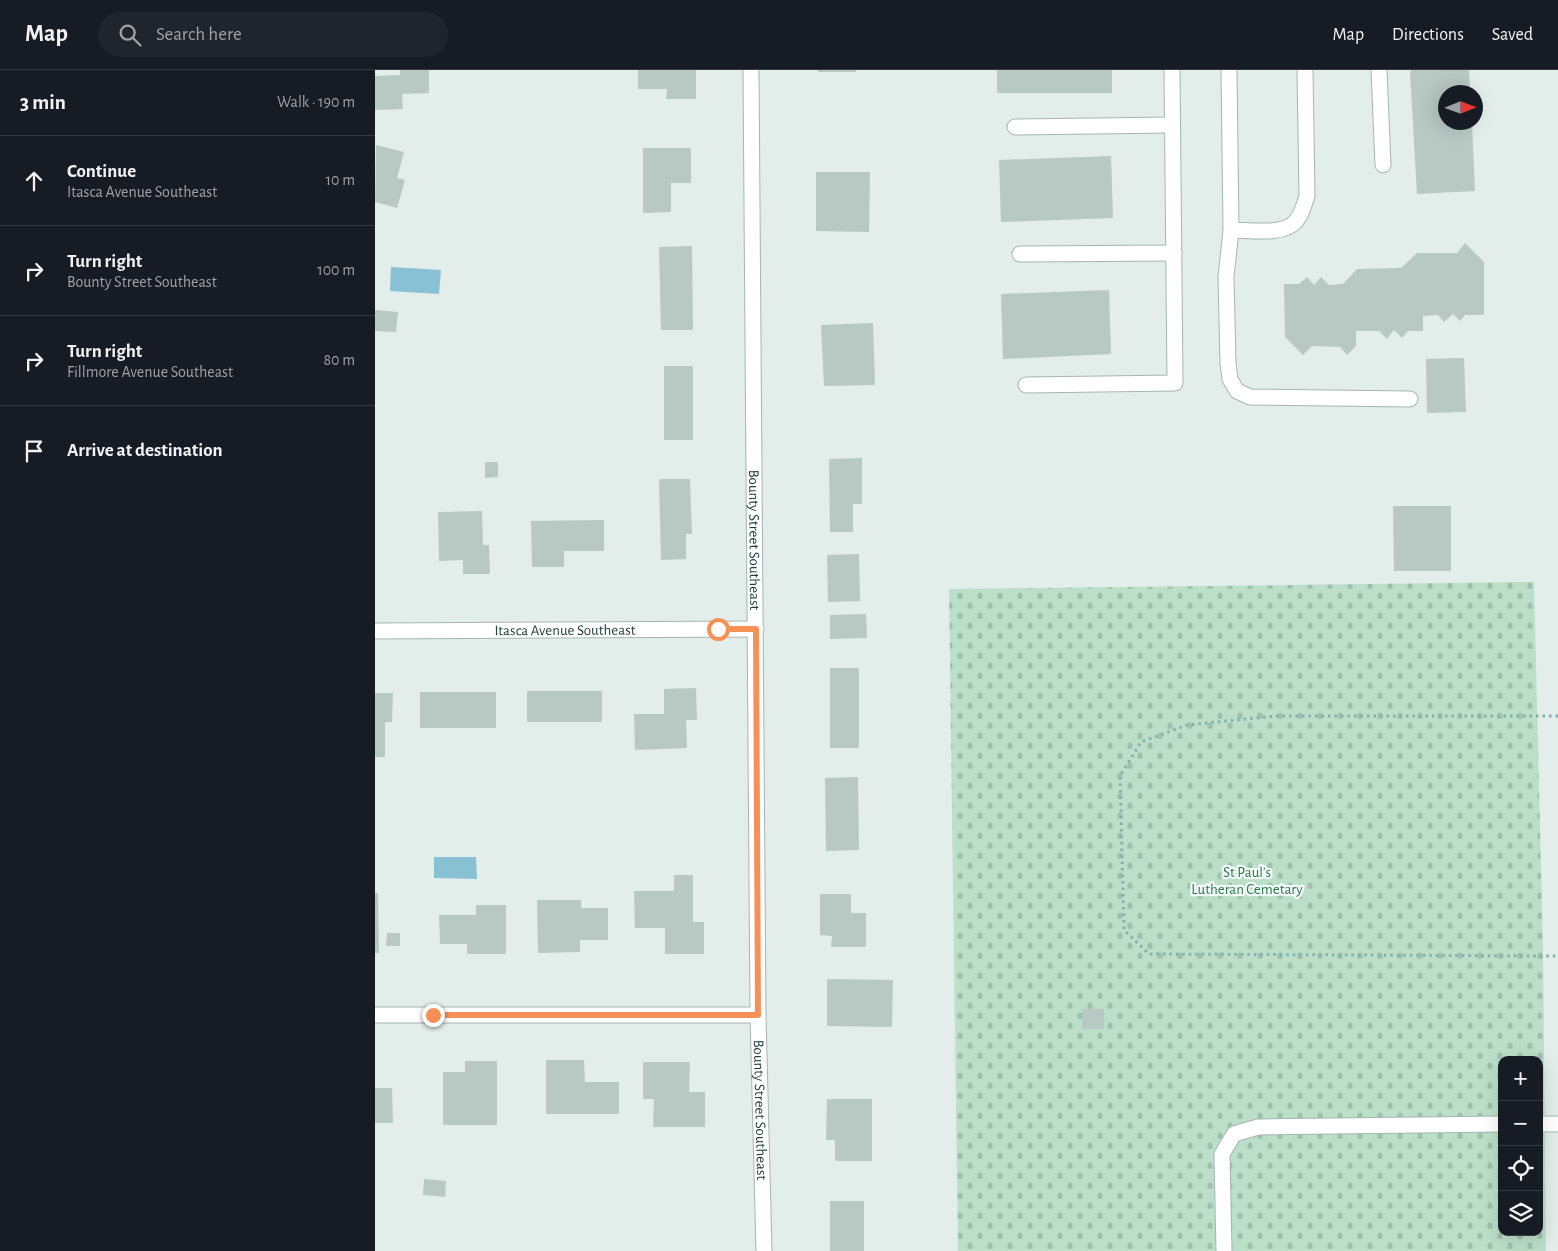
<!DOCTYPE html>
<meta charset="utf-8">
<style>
body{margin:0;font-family:"Alegreya Sans",sans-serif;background:#20242c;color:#f1f3f6}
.controls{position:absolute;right:15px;bottom:15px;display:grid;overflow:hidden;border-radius:10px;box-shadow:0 5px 20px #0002}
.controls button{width:45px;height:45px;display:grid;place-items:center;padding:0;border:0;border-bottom:1px solid #363941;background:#171b24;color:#f1f3f6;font:25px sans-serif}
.compass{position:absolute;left:1063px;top:15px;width:45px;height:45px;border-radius:50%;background:#171b24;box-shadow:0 5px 20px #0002;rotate:89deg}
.stop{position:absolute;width:15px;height:15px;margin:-11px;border:4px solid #f79057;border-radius:50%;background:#fff}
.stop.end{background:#f79057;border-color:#fff;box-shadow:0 1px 5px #0008}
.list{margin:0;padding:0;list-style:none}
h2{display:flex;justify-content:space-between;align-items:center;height:65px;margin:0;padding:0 20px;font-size:21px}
h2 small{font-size:16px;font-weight:400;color:#9ea1a6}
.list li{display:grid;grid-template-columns:32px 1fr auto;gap:15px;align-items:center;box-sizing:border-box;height:90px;padding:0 20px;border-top:1px solid #363941}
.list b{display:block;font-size:19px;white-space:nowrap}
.list p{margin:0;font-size:16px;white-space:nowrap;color:#9ea1a6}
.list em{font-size:16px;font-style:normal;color:#9ea1a6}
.icon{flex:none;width:28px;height:28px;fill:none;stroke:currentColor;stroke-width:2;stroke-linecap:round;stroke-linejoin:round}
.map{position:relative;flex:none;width:1183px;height:1181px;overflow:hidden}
header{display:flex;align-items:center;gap:30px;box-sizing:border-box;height:70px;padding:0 25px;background:#171b24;border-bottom:1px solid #363941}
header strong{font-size:24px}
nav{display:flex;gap:28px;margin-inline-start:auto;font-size:18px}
.search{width:350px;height:45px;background:#20242c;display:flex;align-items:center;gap:12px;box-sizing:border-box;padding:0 18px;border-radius:28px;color:#9ea1a6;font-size:19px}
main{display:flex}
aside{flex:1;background:#171b24}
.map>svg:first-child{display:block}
</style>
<header>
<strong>Map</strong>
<div class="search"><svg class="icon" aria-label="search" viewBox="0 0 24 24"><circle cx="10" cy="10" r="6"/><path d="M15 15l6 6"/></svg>Search here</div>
<nav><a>Map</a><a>Directions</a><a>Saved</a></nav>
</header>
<main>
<aside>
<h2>3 min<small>Walk · 190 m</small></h2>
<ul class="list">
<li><svg class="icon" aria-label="ahead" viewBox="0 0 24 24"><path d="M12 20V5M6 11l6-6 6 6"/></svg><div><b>Continue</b><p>Itasca Avenue Southeast</p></div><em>10 m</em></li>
<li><svg class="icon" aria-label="right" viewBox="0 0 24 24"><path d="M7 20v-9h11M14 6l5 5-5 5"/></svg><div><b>Turn right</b><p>Bounty Street Southeast</p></div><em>100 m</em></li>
<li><svg class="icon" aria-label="right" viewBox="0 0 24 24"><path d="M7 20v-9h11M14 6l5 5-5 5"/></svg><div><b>Turn right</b><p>Fillmore Avenue Southeast</p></div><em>80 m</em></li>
<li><svg class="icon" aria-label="arrive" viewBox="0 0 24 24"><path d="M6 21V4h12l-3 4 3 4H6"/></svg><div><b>Arrive at destination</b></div></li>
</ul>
</aside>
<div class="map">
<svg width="1183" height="1181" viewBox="0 0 1183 1181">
<defs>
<pattern id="cemetery-stones" width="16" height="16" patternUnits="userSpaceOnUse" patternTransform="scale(1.25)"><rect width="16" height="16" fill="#bbdfc9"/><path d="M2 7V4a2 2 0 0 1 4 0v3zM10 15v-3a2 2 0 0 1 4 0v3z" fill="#a0c0ae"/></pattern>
</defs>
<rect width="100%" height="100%" fill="#e3edea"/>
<path fill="url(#cemetery-stones)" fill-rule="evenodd" d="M1159 512 1168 881 1171 1181H583L574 519ZM1127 990H1164V1162H1127Z"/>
<path fill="#89c1d4" d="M16 197 66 200 64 224 15 221Z
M59 787H101L102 809 59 808Z"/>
<path fill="#b8c8c3" d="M25 0H54V23L27 24 28 39 0 40V6L25 5Z
M263 0H321V29H291L292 19H263Z
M443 0H481V2H443Z
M622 0H737V23H622Z
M1037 0H1094L1095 22H1070V52H1097L1100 121 1042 124 1035 2Z
M1 75 29 82 22 108 30 110 22 138 0 132Z
M268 78H316V113H296V142L268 143Z
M736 86 738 148 626 152 624 90Z
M441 102H495L494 162 441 161Z
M1090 173 1109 192V245H1090L1085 251 1078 244 1069 252 1063 245 1048 246V261H1033L1027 268 1019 260 1012 269 1004 261H981V276L972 285 965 277 937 276 928 285 910 267 909 214H924L932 207 939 215 946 207 954 215 968 214 982 199 1026 198 1042 183H1082Z
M317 176 318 260H286L284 177Z
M734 220 736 284 628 289 626 224Z
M0 240 23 242 21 262 0 261Z
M498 253 500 315 449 316 446 255Z
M1089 288 1091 342 1052 343 1051 289Z
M289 296H318V370H289Z
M487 388V434H478V462H455L454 389Z
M110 392H123V407L110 408Z
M284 409H315L317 464H311V489L286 490Z
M1018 436H1076V501H1019Z
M107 441 108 475H114L115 504H88V490L64 491 63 442Z
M229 450V481H189V497H157L156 451Z
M484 484 485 531 453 532 452 485Z
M491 544 492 568 455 569V545Z
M455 598H484V678H455Z
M321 618 322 650H311L312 678 260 680 259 644H289V619Z
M152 621H227V652H152Z
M45 622H121V658H45Z
M0 623H18L17 652H10V687H0Z
M483 707 484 780 451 781 450 708Z
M299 805H318V852H329V884H290V858H260L259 821H299Z
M0 823H3L4 883H0Z
M445 824H476V843H491V877H456L457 866 445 865Z
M162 830H206V838H233V870H205V882L163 883Z
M101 835H131V884H92V874H65L64 845H101Z
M12 863H25V876H11Z
M452 909 518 910 517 957 452 956Z
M707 939H729V959H707Z
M171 990H209L210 1012H244V1044H171Z
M90 991H122V1055H68V1002H90Z
M268 992H315L314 1022H330V1057H278L279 1029H268Z
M0 1018H17L18 1053H0Z
M452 1029H497V1091H460V1070H451Z
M49 1109 71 1111 70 1127 48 1125Z
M455 1131H489V1181H455Z"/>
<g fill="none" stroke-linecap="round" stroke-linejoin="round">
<g stroke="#a5b6b2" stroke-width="17">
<g id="minor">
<path id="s1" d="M376 0 383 945 389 1181"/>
<path d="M854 0 856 160C874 160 909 166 921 151 927 144 929 135 932 126L930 0"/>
<path d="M1004 0 1008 95"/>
<path d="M640 57 797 55"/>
<path d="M856 160 851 207 853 293 855 309 862 321 875 327 1035 329"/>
<path d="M645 184 799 183"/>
<path d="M651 315 800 313 797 0"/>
<path id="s2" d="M0 561 381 559"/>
<path d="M0 945H383"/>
<path d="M1164 1054H1183"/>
<path d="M849 1181 847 1084 859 1064 883 1057 1127 1054"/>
</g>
</g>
<path stroke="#82b2a8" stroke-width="3" stroke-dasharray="2.5 4" stroke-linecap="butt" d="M1183 646H901L812 655 766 672 745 706 749 860 774 884 1183 886"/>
<use href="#minor" stroke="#fff" stroke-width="15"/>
</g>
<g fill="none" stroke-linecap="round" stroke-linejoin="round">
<path stroke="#f79057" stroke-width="6" d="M58 945H383L381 559H343"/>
</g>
<g text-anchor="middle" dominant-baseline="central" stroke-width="4.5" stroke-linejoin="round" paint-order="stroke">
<g font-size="15" fill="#22403b" stroke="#f4faf7">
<text stroke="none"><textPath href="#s1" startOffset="470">Bounty Street Southeast</textPath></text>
<text stroke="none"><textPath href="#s2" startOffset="190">Itasca Avenue Southeast</textPath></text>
<text stroke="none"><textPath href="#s1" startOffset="1040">Bounty Street Southeast</textPath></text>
</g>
<g font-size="15" fill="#2a7951" stroke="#f4faf7">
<text x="872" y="802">St Paul's<tspan x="872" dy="17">Lutheran Cemetary</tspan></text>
</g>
</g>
</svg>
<div class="controls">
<button>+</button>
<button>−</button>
<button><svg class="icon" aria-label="locate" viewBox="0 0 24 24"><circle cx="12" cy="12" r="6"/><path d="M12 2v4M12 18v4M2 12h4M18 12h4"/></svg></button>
<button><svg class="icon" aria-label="layers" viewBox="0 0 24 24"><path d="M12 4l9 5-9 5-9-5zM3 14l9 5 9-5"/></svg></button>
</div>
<svg class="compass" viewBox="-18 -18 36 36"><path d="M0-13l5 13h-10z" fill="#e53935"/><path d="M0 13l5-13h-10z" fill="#9ea1a6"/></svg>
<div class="stop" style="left:343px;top:559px"></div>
<div class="stop end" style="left:58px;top:945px"></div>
</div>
</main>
